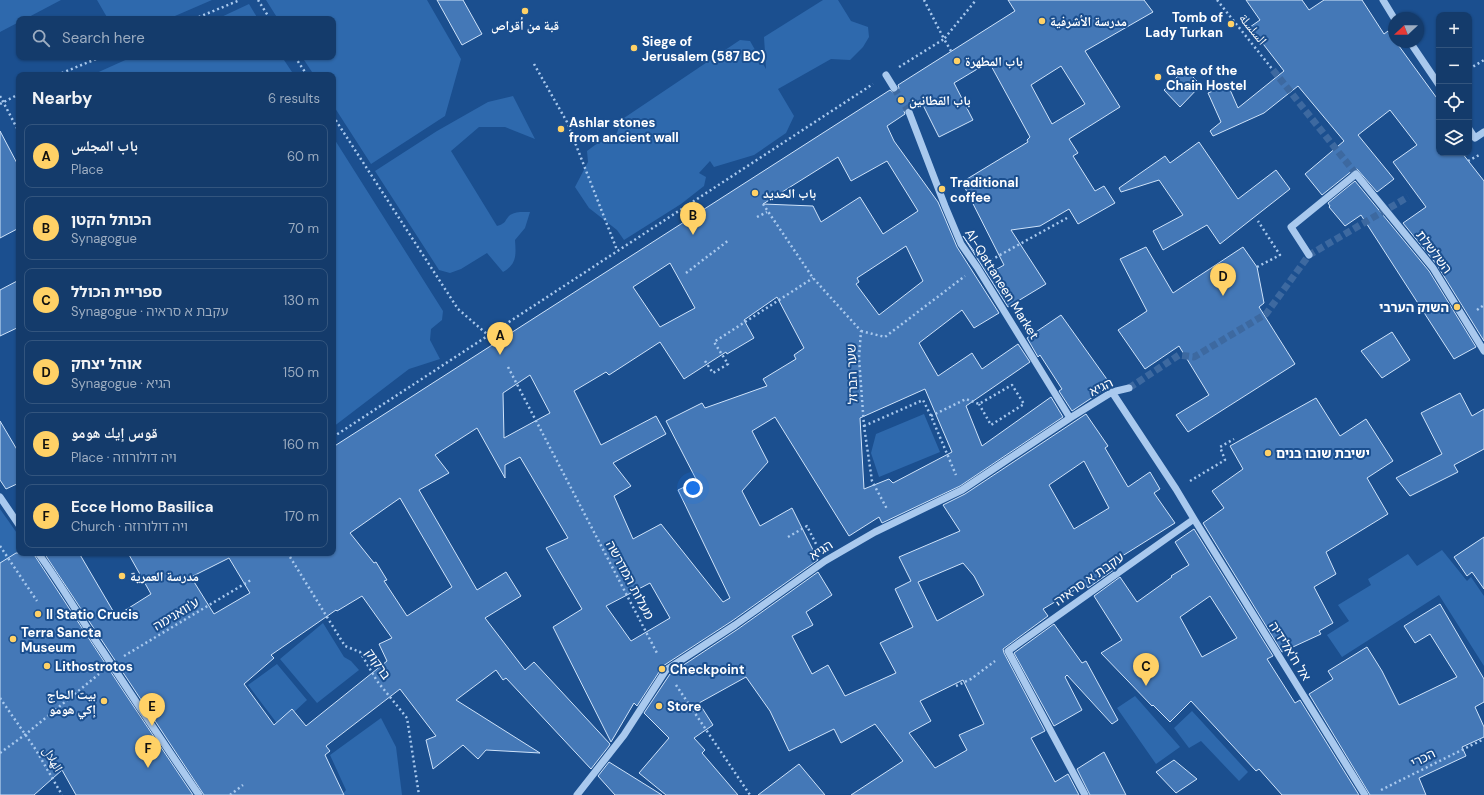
<!DOCTYPE html>
<meta charset="utf-8">
<style>
body{margin:0;font-family:"DM Sans","Noto Naskh Arabic","Noto Sans Hebrew",sans-serif;background:#214673;color:#f1f3f6}
.controls{position:absolute;right:12px;top:12px;display:grid;overflow:hidden;border-radius:8px;box-shadow:0 1px 3px #0004}
.controls button{width:36px;height:36px;display:grid;place-items:center;padding:0;border:0;border-bottom:1px solid #33557e;background:#143b6b;color:#f1f3f6;font:20px sans-serif}
.compass{position:absolute;left:1388px;top:12px;width:36px;height:36px;border-radius:50%;background:#143b6b;box-shadow:0 1px 3px #0004;rotate:248deg}
.you{position:absolute;left:693px;top:488px;width:14px;height:14px;margin:-10px;border:3px solid #fff;border-radius:50%;background:#1a73e8;box-shadow:0 0 0 6px #1a73e833}
.badge{display:grid;place-items:center;width:26px;height:26px;border-radius:50%;background:#ffd166;color:#111;font-size:13px;font-weight:700}
.pin{position:absolute;translate:-50% -33px;filter:drop-shadow(0 1px 2px #0008)}
.pin::after{content:'';position:absolute;top:21px;width:14px;height:12px;background:inherit;clip-path:polygon(0 0,100% 0,50% 100%)}
.list{margin:0;padding:0;list-style:none}
h2{display:flex;justify-content:space-between;align-items:center;height:52px;margin:0;padding:0 16px;font-size:17px}
h2 small{font-size:13px;font-weight:400;color:#9dadc1}
.list li{display:grid;grid-template-columns:26px 1fr auto;gap:12px;align-items:center;box-sizing:border-box;height:64px;margin:0 8px 8px;padding:0 8px;border:1px solid #33557e;border-radius:8px}
.list b{display:block;font-size:15px;white-space:nowrap}
.list p{margin:0;font-size:13px;white-space:nowrap;color:#9dadc1}
.list em{font-size:13px;font-style:normal;color:#9dadc1}
.icon{flex:none;width:22px;height:22px;fill:none;stroke:currentColor;stroke-width:2;stroke-linecap:round;stroke-linejoin:round}
.map{position:relative;flex:none;width:1484px;height:795px;overflow:hidden}
.search{position:absolute;background:#143b6b;box-shadow:0 1px 3px #0004;left:16px;top:16px;width:320px;height:44px;display:flex;align-items:center;gap:10px;box-sizing:border-box;padding:0 14px;border-radius:8px;color:#9dadc1;font-size:15px}
.panel{position:absolute;background:#143b6b;box-shadow:0 1px 3px #0004;left:16px;top:72px;width:320px;height:484px;border-radius:8px}
.map>svg:first-child{display:block}
</style>
<div class="map">
<svg width="1484" height="795" viewBox="0 0 1484 795">
<rect width="100%" height="100%" fill="#1b4f8f"/>
<path fill="#2e69ad" d="M0 0H61L25 19H19V22L0 32Z
M97 0H212L168 19H108Z
M266 0H427L461 59 445 116 371 164 333 105V75H314L302 57H333V19H278Z
M823 0H838L851 21 868 27 869 37 863 47 850 60 831 59 778 89 794 116 786 133 754 155 714 167 710 161 699 173 706 177 704 186 681 204 624 240 617 230 589 208 575 187 588 162 587 151 595 145 617 133 621 120 740 40 750 41 766 69 764 37Z
M249 4 258 19H217Z
M132 57H282L294 75H92Z
M513 96 535 139 505 127H479L451 151 497 226C507 223 504 221 510 215 516 211 524 212 530 212L525 228 515 240C516 255 517 264 503 272L487 253 461 269 450 273 439 270 375 171 437 131 488 102Z
M333 137 443 311 442 320 431 329 430 340 440 359 409 369 333 427Z
M924 414 940 452 879 477 871 453 876 434Z
M0 509 19 536V553L0 598Z
M1442 550 1467 581 1471 577 1484 596V666L1439 595 1342 657 1327 635 1349 621 1338 605 1371 585 1368 579 1408 554 1417 566Z
M323 623 344 657 351 661 359 670 317 703 280 659Z
M277 664 307 700 279 726 248 685Z
M1135 696 1180 747 1156 764 1117 708Z
M1192 711 1248 772 1239 781 1201 741 1189 748 1174 728Z
M381 718 396 747 402 795H342L346 790 330 755Z"/>
<path fill="#4478b7" stroke="#cfe3fa" fill-rule="evenodd" d="M437 0H463L482 34 462 45Z
M1008 0H1144L1153 12 1085 51 1120 107 1069 139 1078 153 1073 156 1095 191 1104 186 1115 203 1078 224 1069 209 1040 226 1011 230 1046 284 1008 307 963 236 990 273 1004 265 962 182 1028 142 1027 140 1030 137 989 62 954 83 973 120 939 137 922 103 913 109 910 107 907 108 904 111 905 114 887 126 894 141 938 202 957 247 999 313 974 328 962 310 919 343 938 376 972 353 982 369 1018 344 1030 362 966 406 982 446 1051 397 1063 417 960 486 882 523 879 517 849 536 775 417 752 431 768 462 742 491 760 526 792 508 818 560 732 621 663 666 637 706 634 703 611 742 553 627 582 609 546 548 568 538 520 457 505 465V478L477 428 435 455 449 473 419 490 477 590 506 572 521 596 485 618 525 670 534 662 610 744 609 746 591 769 506 678 503 680 496 670 456 700 540 753 486 750 478 759 463 745 433 769 426 740 436 736 400 689 326 746 330 751 325 755 344 795H204L44 553H79L116 616 151 594 128 553H333V447L890 90 894 93 897 92 899 88 898 85 1015 11ZM1061 66 1085 104 1052 124 1031 85ZM838 157 851 181 887 161 918 211 883 234 860 197 821 222 813 206 763 204ZM906 246 923 281 879 315 856 284 859 282 857 278ZM670 263 695 308 660 327 633 287ZM777 297 804 348 794 355 796 359 763 379 767 386 705 408 702 403 666 421 697 481 678 490 730 598 723 602 661 524 633 539 614 496 631 486 613 463 666 434 656 416 601 445 574 391 606 372 609 375 660 342 684 379 726 352 727 354 754 338 744 320ZM530 375 550 413 504 438 503 393ZM925 389 952 452 893 483 889 479 864 489 860 418ZM400 498 452 587 407 616 384 581 387 580 376 562 374 563 350 533ZM229 558 250 593 214 614 191 577ZM650 583 670 618 631 641 606 606ZM362 596 392 638 379 644 387 661 306 726 292 709 274 725 244 684 274 658 271 655 336 610 337 611Z
M1246 0H1302L1309 10 1324 0H1362L1384 34 1388 31 1394 40V42H1396L1439 101V153H1462L1484 181V341L1437 265 1403 223 1426 207 1393 162 1417 145 1390 110 1358 135 1394 179 1377 192 1357 169 1353 170 1322 195 1305 174 1344 141 1298 86 1264 113 1213 136 1210 131 1221 122 1208 93 1228 85 1238 108 1284 71 1250 27 1260 20Z
M1185 69 1201 85 1180 107 1164 90Z
M0 131 19 167V228L0 238Z
M1199 142 1238 199 1276 170 1290 189 1220 244 1207 225 1163 250 1153 231 1183 215 1159 180 1121 192 1119 188 1165 156 1170 163Z
M1355 181 1429 271 1476 347 1454 359 1361 215 1345 226 1329 207 1330 206 1328 203Z
M1146 247 1173 293 1243 247 1257 267 1264 303 1259 307 1295 364 1188 432 1176 415 1209 395 1179 346 1145 369 1118 330 1147 311 1120 259Z
M19 280V327L0 336V290Z
M1061 315 1111 385 1072 411 1059 391 1062 389 1040 355 1038 357 1027 338Z
M1392 332 1410 360 1382 378 1361 351Z
M1460 393 1472 416 1484 409V449L1454 465 1458 472 1410 496 1396 478 1442 454 1421 413Z
M1316 398 1340 436 1366 419 1393 461 1367 478 1388 514 1326 552 1336 574 1314 587 1333 623 1319 631 1321 634 1282 652 1203 523 1224 508 1212 491 1243 469 1230 446Z
M1086 414 1108 446 1105 448 1128 487 1150 472 1160 489 1154 493 1175 523 1111 563 1115 569 1088 588 1085 584 1043 609 1048 616 1003 649 1004 653 1045 731 1031 738 1055 782 1068 774 1079 795H851L903 761 875 724 841 743 834 729 789 751 770 711 746 677 699 703 713 725 694 738 705 750 702 753 738 795H666L639 773 669 738 644 713 670 674 738 629 818 572 832 595 806 612 813 625 792 636 812 674 828 665 845 696 896 673 880 643 913 627 895 589 911 581 899 557 960 531 943 505 965 494ZM1084 461 1109 508 1074 529 1049 485ZM963 563 974 576 984 595 937 621 918 582ZM963 680 984 724 959 735 967 750 935 768 909 733 931 721 920 701Z
M0 421 19 453V483L6 489 0 480Z
M1194 529 1273 656 1267 659 1295 703 1300 700 1359 795H1282L1259 769 1256 771 1191 701 1170 722 1153 705 1152 706 1101 653 1122 640 1094 596 1120 577 1137 602 1172 577 1171 576 1189 565 1175 542ZM1210 596 1237 638 1202 657 1180 617Z
M1484 537V589L1472 572 1467 576 1454 557Z
M16 553H33L122 689 193 795H76L62 770 34 795H0V563Z
M1440 604 1484 679V702L1475 707 1484 727V737L1462 747 1466 756 1419 778 1426 795H1370L1309 694 1333 679 1328 671 1367 647 1382 671 1399 705 1457 677 1430 634 1415 643 1404 626Z
M1054 624 1082 663 1086 661 1118 720 1112 724 1067 675 1065 677 1082 710 1054 726 1014 653Z
M1104 752 1126 795H1090L1077 769Z
M1174 760 1197 779 1176 793 1156 772Z
M609 762 662 795H615L598 776Z
M799 764 825 795H758Z"/>
<g fill="none" stroke-linecap="round" stroke-linejoin="round">
<path stroke="#3d69a0" stroke-width="7" stroke-dasharray="7 3.5" stroke-linecap="butt" d="M1273 70 1356 174
M894 88 909 112
M1129 388 1179 355 1194 357 1266 314 1309 255 1408 197"/>
<path stroke="#a9c9ee" stroke-width="2.5" stroke-dasharray="2 3" stroke-linecap="butt" d="M258 0 270 19
M1217 0 1273 70
M194 19 240 0
M951 51 944 39 976 0
M295 57 307 75
M534 64 567 122 617 250
M899 67 944 39 924 0
M1469 69 1484 60
M57 75 101 57
M0 96 19 132
M0 104 19 94
M333 116 458 309 488 335 493 343
M1468 161 1481 154
M763 204 813 278 861 331 859 358 864 426 872 481 887 509
M757 217 767 212
M991 260 1067 218
M1257 267 1280 255 1258 221
M686 273 729 240
M1477 310 1484 305
M861 331 885 337 965 276
M705 361 713 373 728 364 714 342 813 278
M508 367 658 655
M931 416 966 399 979 404 1012 385 1024 404 991 425 979 404
M864 426 923 400 931 416 956 475
M333 437 873 84
M1190 481 1225 460 1220 447 1234 439
M788 537 807 526 818 548
M0 546 37 601
M290 557 345 646 360 652 377 681 407 718 419 795
M124 656 251 580
M676 685 750 795
M956 686 971 679 995 661
M0 698 36 750 62 795
M0 753 26 734 99 674
M1381 790 1484 739
M230 795 243 785"/>
<path stroke="#a9c9ee" stroke-width="7" d="M1383 0 1394 18
M1410 42 1439 85
M886 75 894 88
M909 112 945 206 961 244 977 267 1070 418
M1469 129 1475 138 1484 132
M1309 255 1291 227 1356 174 1433 268 1484 351
M0 497 19 525
M1194 519 1365 795
M38 553C61 584 80 618 102 650 134 699 166 747 199 795
M577 795 624 735 666 670 735 625 825 561 875 532 962 490 1070 418 1112 392 1129 388
M1085 795 1008 651 1194 519 1176 489 1112 392"/>
</g>
<g fill="#ffd166" stroke="#1b4f8f" stroke-width="1.5">
<circle cx="525" cy="11" r="4"/>
<circle cx="1042" cy="21" r="4"/>
<circle cx="1231" cy="24" r="4"/>
<circle cx="634" cy="48" r="4"/>
<circle cx="957" cy="61" r="4"/>
<circle cx="1158" cy="77" r="4"/>
<circle cx="901" cy="100" r="4"/>
<circle cx="561" cy="129" r="4"/>
<circle cx="942" cy="189" r="4"/>
<circle cx="755" cy="193" r="4"/>
<circle cx="1457" cy="307" r="4"/>
<circle cx="1268" cy="453" r="4"/>
<circle cx="122" cy="576" r="4"/>
<circle cx="38" cy="614" r="4"/>
<circle cx="13" cy="639" r="4"/>
<circle cx="47" cy="666" r="4"/>
<circle cx="662" cy="669" r="4"/>
<circle cx="104" cy="701" r="4"/>
<circle cx="659" cy="706" r="4"/>
</g>
<g text-anchor="middle" dominant-baseline="central" stroke-width="4" stroke-linejoin="round" paint-order="stroke">
<g font-size="13" font-weight="bold" fill="#fff" stroke="#1b4f8f" text-anchor="start">
<text x="1223" y="17" text-anchor="end">Tomb of<tspan x="1223" dy="15">Lady Turkan</tspan></text>
<text x="1050" y="21">مدرسة الأشرفية</text>
<text x="525" y="25" text-anchor="middle">قبة من أقراص</text>
<text x="642" y="41">Siege of<tspan x="642" dy="15">Jerusalem (587 BC)</tspan></text>
<text x="965" y="61">باب المطهرة</text>
<text x="1166" y="70">Gate of the<tspan x="1166" dy="15">Chain Hostel</tspan></text>
<text x="909" y="100">باب القطانين</text>
<text x="569" y="122">Ashlar stones<tspan x="569" dy="15">from ancient wall</tspan></text>
<text x="950" y="182">Traditional<tspan x="950" dy="15">coffee</tspan></text>
<text x="763" y="193">باب الحديد</text>
<text x="1449" y="307" text-anchor="end">השוק הערבי</text>
<text x="1276" y="453">ישיבת שובו בנים</text>
<text x="130" y="576">مدرسة العمرية</text>
<text x="46" y="614">II Statio Crucis</text>
<text x="21" y="632">Terra Sancta<tspan x="21" dy="15">Museum</tspan></text>
<text x="55" y="666">Lithostrotos</text>
<text x="670" y="669">Checkpoint</text>
<text x="96" y="694" text-anchor="end">بيت الحاج<tspan x="96" dy="15">إكي هومو</tspan></text>
<text x="667" y="706">Store</text>
</g>
<g font-size="13" fill="#fff" stroke="#1b4f8f">
<text transform="translate(1253 29) rotate(51)">السلسلة</text>
<text transform="translate(1434 252) rotate(53)">השלשלת</text>
<text transform="translate(1002 284) rotate(58)">Al-Qattaneen Market</text>
<text transform="translate(852 374) rotate(-92)">שער הברזל</text>
<text transform="translate(1101 387) rotate(-26)">הגיא</text>
<text transform="translate(821 550) rotate(-33)">הגיא</text>
<text transform="translate(1089 579) rotate(-35)">עקבת א סראיה</text>
<text transform="translate(630 580) rotate(62)">מעלות המדרשה</text>
<text transform="translate(176 614) rotate(-31)">ע'וואנימה</text>
<text transform="translate(1290 651) rotate(58)">אל ח'אלידיה</text>
<text transform="translate(378 664) rotate(55)">ברקוק</text>
<text transform="translate(1423 758) rotate(-26)">הכרי</text>
<text transform="translate(53 759) rotate(60)">الهلال</text>
</g>
</g>
</svg>
<div class="controls">
<button>+</button>
<button>−</button>
<button><svg class="icon" aria-label="locate" viewBox="0 0 24 24"><circle cx="12" cy="12" r="6"/><path d="M12 2v4M12 18v4M2 12h4M18 12h4"/></svg></button>
<button><svg class="icon" aria-label="layers" viewBox="0 0 24 24"><path d="M12 4l9 5-9 5-9-5zM3 14l9 5 9-5"/></svg></button>
</div>
<svg class="compass" viewBox="-18 -18 36 36"><path d="M0-13l5 13h-10z" fill="#e53935"/><path d="M0 13l5-13h-10z" fill="#9dadc1"/></svg>
<div class="you"></div>
<div class="pin badge" style="left:500px;top:355px">A</div>
<div class="pin badge" style="left:693px;top:235px">B</div>
<div class="pin badge" style="left:1146px;top:686px">C</div>
<div class="pin badge" style="left:1223px;top:296px">D</div>
<div class="pin badge" style="left:152px;top:726px">E</div>
<div class="pin badge" style="left:148px;top:768px">F</div>
<div class="search"><svg class="icon" aria-label="search" viewBox="0 0 24 24"><circle cx="10" cy="10" r="6"/><path d="M15 15l6 6"/></svg>Search here</div>
<section class="panel">
<h2>Nearby<small>6 results</small></h2>
<ul class="list">
<li><span class="badge">A</span><div><b>باب المجلس</b><p>Place</p></div><em>60 m</em></li>
<li><span class="badge">B</span><div><b>הכותל הקטן</b><p>Synagogue</p></div><em>70 m</em></li>
<li><span class="badge">C</span><div><b>ספריית הכולל</b><p>Synagogue · עקבת א סראיה</p></div><em>130 m</em></li>
<li><span class="badge">D</span><div><b>אוהל יצחק</b><p>Synagogue · הגיא</p></div><em>150 m</em></li>
<li><span class="badge">E</span><div><b>قوس إيك هومو</b><p>Place · ויה דולורוזה</p></div><em>160 m</em></li>
<li><span class="badge">F</span><div><b>Ecce Homo Basilica</b><p>Church · ויה דולורוזה</p></div><em>170 m</em></li>
</ul>
</section>
</div>
